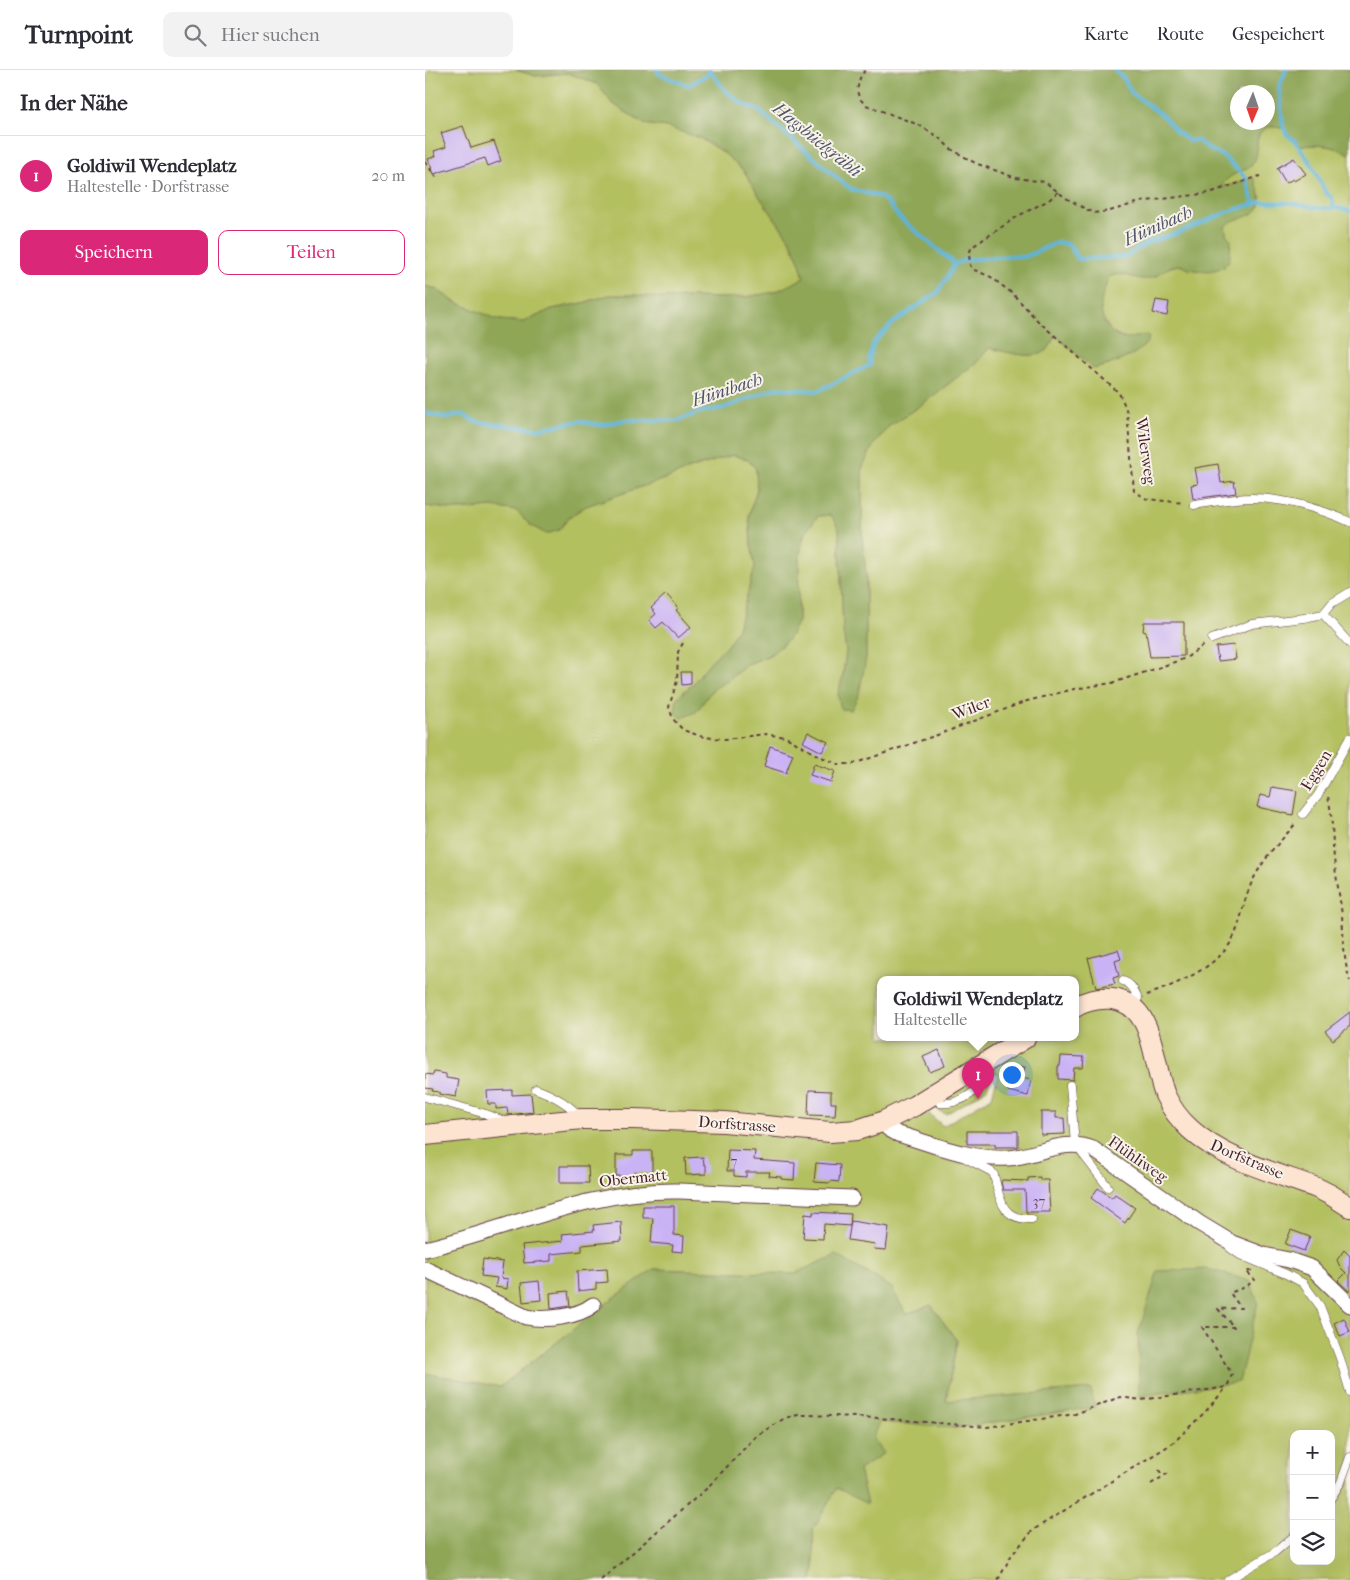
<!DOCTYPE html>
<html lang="de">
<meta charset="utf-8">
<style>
body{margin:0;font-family:"IM FELL French Canon",serif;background:#f2f2f3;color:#2b2b33}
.controls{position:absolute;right:15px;bottom:15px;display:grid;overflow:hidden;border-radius:10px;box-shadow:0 5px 20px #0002}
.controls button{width:45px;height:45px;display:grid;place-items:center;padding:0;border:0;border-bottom:1px solid #e1e1e2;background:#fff;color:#2b2b33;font:25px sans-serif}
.compass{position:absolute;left:805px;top:15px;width:45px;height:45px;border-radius:50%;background:#fff;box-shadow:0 5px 20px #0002;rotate:182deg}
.you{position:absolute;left:586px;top:1004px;width:18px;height:18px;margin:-12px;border:4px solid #fff;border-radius:50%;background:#1a73e8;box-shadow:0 0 0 8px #1a73e833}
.badge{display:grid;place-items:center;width:32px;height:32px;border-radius:50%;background:#db2777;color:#fff;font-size:16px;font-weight:700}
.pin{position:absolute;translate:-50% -41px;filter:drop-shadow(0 1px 2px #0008)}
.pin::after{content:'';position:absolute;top:26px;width:18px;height:15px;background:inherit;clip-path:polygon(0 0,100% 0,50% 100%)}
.popup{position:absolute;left:452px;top:906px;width:202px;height:65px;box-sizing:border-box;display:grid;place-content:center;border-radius:10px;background:#fff;filter:drop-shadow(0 1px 4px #0005);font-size:16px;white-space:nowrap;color:#7c7c81}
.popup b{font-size:19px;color:#2b2b33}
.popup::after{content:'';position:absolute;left:50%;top:100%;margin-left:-10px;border:10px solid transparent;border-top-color:#fff}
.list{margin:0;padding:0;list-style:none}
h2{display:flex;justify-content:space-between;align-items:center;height:65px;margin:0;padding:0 20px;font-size:21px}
h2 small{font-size:16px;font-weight:400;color:#7c7c81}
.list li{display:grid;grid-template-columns:32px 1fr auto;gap:15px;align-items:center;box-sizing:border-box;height:80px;padding:0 20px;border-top:1px solid #e1e1e2}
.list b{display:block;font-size:19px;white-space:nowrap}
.list p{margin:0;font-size:16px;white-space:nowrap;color:#7c7c81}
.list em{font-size:16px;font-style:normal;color:#7c7c81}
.actions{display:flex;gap:10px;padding:15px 20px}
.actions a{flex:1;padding:11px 0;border:1px solid #db2777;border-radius:10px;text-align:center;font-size:18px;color:#db2777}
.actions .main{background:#db2777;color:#fff}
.icon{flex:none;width:28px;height:28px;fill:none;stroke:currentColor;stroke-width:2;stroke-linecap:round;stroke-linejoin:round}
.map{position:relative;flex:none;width:925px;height:1510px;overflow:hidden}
header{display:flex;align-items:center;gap:30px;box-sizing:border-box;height:70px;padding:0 25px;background:#fff;border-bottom:1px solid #e1e1e2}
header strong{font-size:24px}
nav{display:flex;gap:28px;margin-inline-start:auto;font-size:18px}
.search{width:350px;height:45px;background:#f2f2f3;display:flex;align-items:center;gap:12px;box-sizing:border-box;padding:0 18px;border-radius:10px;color:#7c7c81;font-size:19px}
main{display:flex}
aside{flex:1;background:#fff}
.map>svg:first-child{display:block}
</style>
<header>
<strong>Turnpoint</strong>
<div class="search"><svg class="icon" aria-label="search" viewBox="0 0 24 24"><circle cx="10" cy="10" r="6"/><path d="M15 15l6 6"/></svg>Hier suchen</div>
<nav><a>Karte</a><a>Route</a><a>Gespeichert</a></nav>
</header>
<main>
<aside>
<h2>In der Nähe<small></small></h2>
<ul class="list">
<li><span class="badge">1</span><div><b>Goldiwil Wendeplatz</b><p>Haltestelle · Dorfstrasse</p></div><em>20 m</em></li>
</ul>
<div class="actions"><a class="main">Speichern</a><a>Teilen</a></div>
</aside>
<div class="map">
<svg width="925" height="1510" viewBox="0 0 925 1510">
<rect width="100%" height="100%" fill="#f7f3e8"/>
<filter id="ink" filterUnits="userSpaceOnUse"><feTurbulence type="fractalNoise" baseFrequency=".02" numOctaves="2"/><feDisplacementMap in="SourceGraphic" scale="10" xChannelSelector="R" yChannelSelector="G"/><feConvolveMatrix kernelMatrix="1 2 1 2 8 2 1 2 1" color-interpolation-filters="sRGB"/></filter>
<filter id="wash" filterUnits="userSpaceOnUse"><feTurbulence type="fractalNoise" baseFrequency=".0096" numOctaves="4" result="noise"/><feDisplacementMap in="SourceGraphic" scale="20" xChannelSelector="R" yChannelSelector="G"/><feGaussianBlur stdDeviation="1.12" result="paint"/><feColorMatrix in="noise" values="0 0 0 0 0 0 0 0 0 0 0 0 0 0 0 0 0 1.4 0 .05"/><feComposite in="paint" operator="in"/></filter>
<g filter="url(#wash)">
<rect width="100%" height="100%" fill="#f0e8cf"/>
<path fill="#b3c061" stroke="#7e7046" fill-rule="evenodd" d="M4 0H90L110 6 143 3 172 14 187 33 219 54 242 57 275 68 299 83 319 101 332 123 365 170 375 193 379 208 350 222 321 227 294 228 267 227 237 228 210 225H184L158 233 127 239 99 252 74 250 28 231 11 219 0 216V16L2 14 1 5Z
M842 57H853L860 60C862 66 869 70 873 76 894 74 906 75 925 84V1510H387L389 1498 388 1459 412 1417 441 1433 434 1400 455 1351 530 1358 669 1337 665 1319 521 1331 532 1271 506 1235 481 1244 466 1217 411 1186 368 1204 229 1199 182 1233 75 1317 0 1303V436L33 440 67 437 93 441 105 455 134 460 144 447 161 436 245 407 264 399 308 385 322 389 331 399 332 419 324 445 326 474 330 496 313 558 302 576 286 591 267 615 258 622 271 642 287 620 304 609 323 594 345 585 373 551 374 489 379 464 393 446 407 445 414 459 418 561 421 581 418 605 413 625 441 588V505L437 466V398L449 374 464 356 496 335 552 292 564 278C581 281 609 292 623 279 626 275 628 269 630 264L669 299 684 295 704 286 715 266C699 270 689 268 681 253 678 249 675 243 675 238 675 228 680 217 684 207L692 203 708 207 733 206 740 199 753 195 765 199 801 164 800 157 806 150 819 147 835 136V124L803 117 795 119 800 111 807 105 823 97 832 81V71L835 62ZM456 910H650V968H456ZM567 1002 573 1003 567 1027 518 1056 497 1038 505 1033 516 1042 521 1044 562 1019ZM869 1364H906V1491H869Z"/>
<path fill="#8ea657" stroke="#6c6241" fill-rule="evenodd" d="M91 0H925V84C906 75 894 74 873 76 869 70 862 66 860 60 854 57 847 55 841 58 826 65 837 82 828 93 819 104 806 100 795 118L829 108C837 128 842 140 817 148 809 150 806 151 800 157L801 164 806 170C805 176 806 185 804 190 798 203 776 202 764 199 761 198 757 195 753 195 741 195 734 208 721 209 707 210 698 200 684 207 677 227 671 237 682 257 686 263 691 267 698 268 706 269 714 266 722 265L724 268C718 285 684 295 669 299L630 265C628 269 626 275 623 279 609 292 581 281 564 278L552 292 496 335 464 356 449 374 437 398V466L441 505V588L434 624 426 640 416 639 413 625 418 605 421 581 418 561 414 459 406 445 393 446 379 464 374 489 373 551 363 570 345 585 323 594 304 609 287 620 271 642 257 648 250 643 252 628 267 615 286 591 302 576 313 558 330 496 326 474 324 445 332 419 331 399 322 389 308 385 264 399 245 407 161 436 144 447 134 460 121 464 105 455 92 441 67 437 33 440 0 436V216L11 219 28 231 74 250 99 252 127 239 158 233 184 225H210L237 228 267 227 294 228 321 227 350 222 379 208 375 193 365 170 332 123 319 101 299 83 275 68 242 57 219 54 187 33 172 14 143 3 110 6ZM842 22V52H812V22Z
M411 1185 466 1217 481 1244 506 1235 532 1271 521 1331 666 1319 670 1337 530 1358 455 1352 448 1369 459 1383 434 1400 442 1434 412 1418 388 1459 389 1498 387 1510H0V1303L75 1317 182 1233 229 1199 368 1204Z
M783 1199 825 1211 833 1232 814 1312 714 1326 713 1264 733 1201Z"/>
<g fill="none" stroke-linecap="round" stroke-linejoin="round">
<path stroke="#5cb4d9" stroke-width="4" d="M232 0 234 4 262 15 266 14 285 3
M284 0 301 21 316 33 333 40 412 108 426 119 456 127 460 130 475 148 530 194
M690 0 699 9 707 23 738 46 751 61 764 71 772 70 783 79 798 86 821 108
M861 0 854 17 858 56 861 64 869 70 885 92 901 123 907 128 909 138
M822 112 829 134
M0 343 23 348 37 344 51 352 113 359 154 351 175 355 200 350H254L275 342 299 338 351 318 393 321 445 295 444 288 449 272 468 253 513 222 530 194 539 190 584 186 600 187 633 172 645 175 651 187 653 189 700 187 724 172 753 163 805 141 836 132 867 133 893 138H915L925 141"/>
</g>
<g id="blocks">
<path fill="#cab3f5" d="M38 56 46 78 69 71 76 91 63 96 60 88 9 104 3 89 11 86 9 81 21 77 16 63Z
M869 88 881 104 869 111 868 109 861 113 852 98Z
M731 230 744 232 742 246 728 243Z
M793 394 796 413 809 411 811 423 768 429 766 415 773 414 770 398Z
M241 524 254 538 251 540 266 557 253 568 238 552 231 558 224 550 231 544 226 538Z
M719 552H759V586L725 587 721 562 718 561Z
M809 575 811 589 793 591 791 577Z
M256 602H266V614L257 615Z
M383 662 403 672 397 682 378 672Z
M345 676 368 684 361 703 339 696Z
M389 694 410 701 406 712 385 705Z
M847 717 872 721 868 745 832 737 835 725 845 727Z
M693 880 696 889 690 891 694 906 688 908 690 914 671 918 663 888Z
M925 942V956L908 970 900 961Z
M514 980 520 996 505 1002 498 987Z
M636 986 659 987 658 998H649L648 1010 633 1009V996H635Z
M589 995 600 997 597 1008 606 1010 603 1026 583 1021Z
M9 1002 21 1004V1008L34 1010 31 1027 14 1024V1022L7 1021 8 1019 0 1018V1004L8 1005Z
M87 1020V1025L106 1024 108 1042 83 1045 82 1038 71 1039V1034H63L62 1021Z
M384 1020 406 1021V1033H411L410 1046 383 1045Z
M616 1042H631V1048H639L640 1064 616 1065Z
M542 1061H593V1077H570V1074H542Z
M303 1080 330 1081 329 1090 370 1093 369 1110 356 1109V1107L344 1106 345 1102H321V1107L309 1106V1101H302Z
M208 1081H227V1103L209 1102V1106H191V1085H208Z
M278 1087 279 1094 281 1095V1104L261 1105 260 1088Z
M391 1093 415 1095 414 1112 406 1111 405 1113 389 1112Z
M135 1096H163L164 1113H135Z
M615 1107V1110H623L625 1142H601L600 1120H578L576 1112 577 1110 603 1111V1108Z
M673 1118 687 1128 690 1124 710 1138 700 1153 666 1128Z
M218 1136H249V1165L259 1166 258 1182 247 1181 248 1175 226 1173 228 1148H218Z
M388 1142 426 1144 425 1156 399 1154 398 1169 378 1168 380 1144 388 1145Z
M426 1151 464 1157 461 1180 449 1179 450 1174 423 1170Z
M196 1152 197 1171 157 1175V1181L126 1184V1191L99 1193 97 1175 138 1171 137 1164 169 1161 168 1155Z
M866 1160 885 1167 879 1181 860 1174Z
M919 1180 925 1186V1222L913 1211 921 1203 915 1197 912 1190Z
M58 1189 78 1192 76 1208 83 1209 82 1219 70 1217 72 1208 56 1206Z
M182 1199 183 1212 171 1213V1219L153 1221 152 1201Z
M114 1211 116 1230 98 1232 96 1213Z
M143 1221 145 1236 126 1239 125 1223Z
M919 1248 925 1262 915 1266 909 1253Z"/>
</g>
</g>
<g filter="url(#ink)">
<use href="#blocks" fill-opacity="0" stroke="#633d44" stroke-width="1"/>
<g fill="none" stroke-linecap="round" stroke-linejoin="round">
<g stroke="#633d44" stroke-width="9">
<path id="lane" d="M769 435C789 432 808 428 827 428 859 428 896 439 925 452
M898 544 925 574
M787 569 827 554 879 548 898 544 907 533 925 522
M878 744 893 725 925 668
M698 911C707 914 709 920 713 928L708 937
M645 1015 650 1074 683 1117
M111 1019C128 1025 144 1034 155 1047
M509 1026 515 1033C533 1036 564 1019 555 998
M0 1027 61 1044 79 1051
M538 1087 567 1102 569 1105C575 1129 576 1150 607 1149
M805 1178 815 1185 861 1204 878 1213 895 1236 915 1288 925 1322
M906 1428 916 1412 925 1387
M803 1510 850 1482 869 1466"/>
</g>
<g stroke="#633d44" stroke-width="17">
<path id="street" d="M457 1052 464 1059 473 1064C508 1074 545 1090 582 1088 611 1087 639 1067 668 1079L774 1153 807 1173 839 1185 864 1190 887 1198 925 1235
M0 1179C85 1159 165 1119 254 1121L427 1128
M0 1199 101 1247C120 1251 153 1247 168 1235"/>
</g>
<g stroke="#633d44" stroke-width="22">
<path id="secondary" d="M650 937C662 930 674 928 687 929 731 934 727 994 740 1025 746 1038 754 1049 765 1059 797 1089 851 1103 892 1118L906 1125 925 1137
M0 1065 157 1049H208L299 1052 405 1062 432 1060 457 1052 489 1036 600 968"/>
</g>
<path stroke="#633d44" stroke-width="2" stroke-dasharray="4 4" stroke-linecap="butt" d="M440 0 435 8 432 20 434 28 441 35 494 55 513 67 526 79 550 93 591 108 620 112 641 128 668 143 685 141 715 132 784 123 835 106
M0 92 11 107
M633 122 624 130 593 146 547 177 544 183 545 195 547 199 566 207 588 224 613 251 694 323 700 336 702 343 709 421 722 429 759 433
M258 573 253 582 252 611 244 637 248 649 258 660 278 667 300 669 340 664 361 667 394 686 413 694H428L515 664 602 631 649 619 687 613 724 601 761 588 780 574
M903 727C908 747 907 768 909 788 911 808 915 827 917 846 919 868 918 889 925 911
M722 925C750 915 793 897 807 870 816 854 817 836 824 819 834 793 854 773 872 752
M734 1400 738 1407
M726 1414 745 1402
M176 1510 281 1419 331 1366 360 1348 373 1345H385L453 1348 562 1357 650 1344 695 1327 716 1330 802 1317 807 1304 777 1257H809L793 1239 816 1238 805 1223 820 1217 830 1210 821 1201H827
M573 1510 586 1486 608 1460 748 1373 780 1342 801 1318"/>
<use href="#lane" stroke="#fff" stroke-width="8"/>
<use href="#street" stroke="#fff" stroke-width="15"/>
<use href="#secondary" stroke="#fde4d1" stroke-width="20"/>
</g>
</g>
<g text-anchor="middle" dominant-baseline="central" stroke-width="4" stroke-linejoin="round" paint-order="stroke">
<g font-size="14" fill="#6a445e">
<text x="309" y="1091">7</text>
<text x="614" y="1131">37</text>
</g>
<g font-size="16" fill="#4a1f2b" stroke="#f7f3e8">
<text transform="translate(721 381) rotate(82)">Wilerweg</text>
<text transform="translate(546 638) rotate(-21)">Wiler</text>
<text transform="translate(891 700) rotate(-59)">Eggen</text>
<text transform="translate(312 1054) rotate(4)">Dorfstrasse</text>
<text transform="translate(713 1089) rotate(35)">Flühliweg</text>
<text transform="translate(822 1089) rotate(23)">Dorfstrasse</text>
<text transform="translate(208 1108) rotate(-6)">Obermatt</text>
</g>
<g font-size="18" font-style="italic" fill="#505368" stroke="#f7f3e8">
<text transform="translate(392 70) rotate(39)">Hagsbüelgräbli</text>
<text transform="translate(733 156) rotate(-24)">Hünibach</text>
<text transform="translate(302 320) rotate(-18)">Hünibach</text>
</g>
</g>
</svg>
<div class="controls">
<button>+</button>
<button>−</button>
<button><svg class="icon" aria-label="layers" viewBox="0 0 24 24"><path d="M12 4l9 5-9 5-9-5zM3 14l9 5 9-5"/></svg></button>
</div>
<svg class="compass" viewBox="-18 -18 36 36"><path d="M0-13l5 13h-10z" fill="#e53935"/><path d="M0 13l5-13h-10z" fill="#7c7c81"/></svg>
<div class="you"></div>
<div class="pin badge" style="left:553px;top:1029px">1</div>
<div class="popup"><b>Goldiwil Wendeplatz</b>Haltestelle</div>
</div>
</main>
